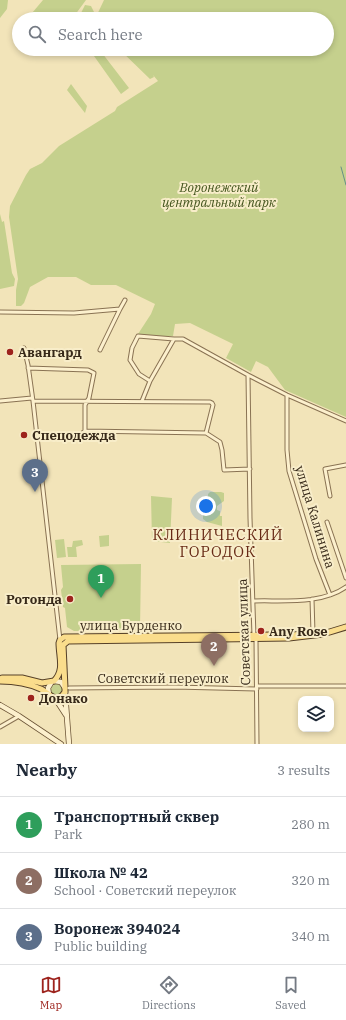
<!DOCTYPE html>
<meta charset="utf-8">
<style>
body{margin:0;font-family:"IBM Plex Serif",serif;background:#f6f6f7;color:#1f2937}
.controls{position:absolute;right:12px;bottom:12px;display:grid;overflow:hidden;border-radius:8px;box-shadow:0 2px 6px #0003}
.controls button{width:36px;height:36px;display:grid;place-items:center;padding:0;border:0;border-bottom:1px solid #e0e1e3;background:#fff;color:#1f2937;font:20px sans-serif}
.you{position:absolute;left:206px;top:506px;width:14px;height:14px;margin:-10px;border:3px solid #fff;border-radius:50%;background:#1a73e8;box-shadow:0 0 0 6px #1a73e833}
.badge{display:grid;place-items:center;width:26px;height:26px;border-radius:50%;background:#9d231d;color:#fff;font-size:13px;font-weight:700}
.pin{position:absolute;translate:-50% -33px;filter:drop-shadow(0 1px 2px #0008)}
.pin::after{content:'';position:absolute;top:21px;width:14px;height:12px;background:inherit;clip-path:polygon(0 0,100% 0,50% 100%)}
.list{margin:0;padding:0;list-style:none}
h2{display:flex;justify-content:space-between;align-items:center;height:52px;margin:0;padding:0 16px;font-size:17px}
h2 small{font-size:13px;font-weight:400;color:#747a83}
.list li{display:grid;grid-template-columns:26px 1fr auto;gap:12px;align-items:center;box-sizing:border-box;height:56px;padding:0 16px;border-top:1px solid #e0e1e3}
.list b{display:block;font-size:15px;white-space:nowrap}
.list p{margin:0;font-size:13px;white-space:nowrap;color:#747a83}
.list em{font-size:13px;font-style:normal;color:#747a83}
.icon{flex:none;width:22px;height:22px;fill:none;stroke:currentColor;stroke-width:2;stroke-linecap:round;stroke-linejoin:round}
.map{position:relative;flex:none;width:346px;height:744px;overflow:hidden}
.search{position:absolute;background:#fff;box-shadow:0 2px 6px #0003;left:12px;right:12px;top:12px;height:44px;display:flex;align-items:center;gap:10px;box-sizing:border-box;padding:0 14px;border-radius:22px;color:#747a83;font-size:15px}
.sheet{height:220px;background:#fff}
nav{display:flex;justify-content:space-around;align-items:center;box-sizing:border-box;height:56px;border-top:1px solid #e0e1e3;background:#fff;font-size:11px;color:#747a83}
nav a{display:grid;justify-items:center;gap:2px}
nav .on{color:#9d231d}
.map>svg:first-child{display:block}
</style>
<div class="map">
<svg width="346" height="744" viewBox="0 0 346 744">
<rect width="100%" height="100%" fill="#f2e4b9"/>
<path fill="#c5d08d" d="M0 0H8L7 9 0 18Z
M43 0H86L72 19H27Z
M104 0H346V417L285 390 268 367 256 361 251 372 226 358 233 344 190 323 175 324 173 336H149L138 334 151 314 155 304 116 285H91L76 277H48L30 287 24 303 21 306H16V290L18 279 9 217 10 206 26 175 30 169 42 163 59 146 115 111 117 107 158 81 153 75 154 77 150 79 119 49H327V19H95Z
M85 5 91 6 95 14 93 19H86L81 13Z
M89 49H99L129 88 121 94Z
M71 84 87 106 85 113 67 90Z
M0 214 2 222 4 221 12 273 15 279 14 286 0 289Z
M210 492H221L224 493V501L217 506V510L220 511V516H222V526L207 522 203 519V508L208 505V494Z
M151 496 172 498 170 543 152 541Z
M109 535V546L100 547 99 536Z
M64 539 66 557 57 558 55 540Z
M82 540 83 545 76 547 77 557H68L67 547H72L73 541Z
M141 564 140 629 132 630 74 631 67 627 65 608 63 607 61 590 63 587 61 565Z
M51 690a6 6 0 1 1 12 0a6 6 0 1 1-12 0Z"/>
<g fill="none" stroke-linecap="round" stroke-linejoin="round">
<path stroke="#668f87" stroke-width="1" d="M341 167 346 185"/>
<g stroke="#897253" stroke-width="5">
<path id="street" d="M120 309 125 300
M0 312 74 313 120 309 100 350
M24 348 28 365 33 401 60 640
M28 368 88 370 94 373 89 398 85 405V431
M248 375 250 518 254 636 256 639 257 744
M150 381 139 374 130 360 132 348 138 336 174 339
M287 395V450L289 471 316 559 330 595
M0 401 32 398
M33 401 210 402 212 403 213 405 206 433
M142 401 150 381 174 339H183L248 375 287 395 346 421
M37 436 77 437 85 431 206 433 220 442 222 450 224 470 250 469
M330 496 325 469 346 465
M327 522 346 578
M312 599 313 633
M253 601C282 600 321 605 346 587
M257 686H346
M69 688 175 687 257 689
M0 727 19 716"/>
</g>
<g stroke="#6b5336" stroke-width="6">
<path id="secondary" d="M54 681 61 682 65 688
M65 692 69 744
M49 694 48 688 51 683
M55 698 66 715
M0 705 19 716 61 744"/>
</g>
<g stroke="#564028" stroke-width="7">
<path id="primary" d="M294 635 316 632
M2 678H22L42 683 54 681C65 670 59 657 59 643L60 640 64 637 274 635
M0 681C15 681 28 683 41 689 46 692 50 696 55 698L61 697 65 692V688L63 645 68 641 289 638 323 634 346 627"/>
</g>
<use href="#street" stroke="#fcf0cd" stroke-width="3"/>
<use href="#secondary" stroke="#fcf0cd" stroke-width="4.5"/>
<use href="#primary" stroke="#fadd8c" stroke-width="5"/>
</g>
<g fill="#9d231d" stroke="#f8edc9" stroke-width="1.5">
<circle cx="10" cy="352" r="4"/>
<circle cx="24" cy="435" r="4"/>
<circle cx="70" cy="599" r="4"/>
<circle cx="261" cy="631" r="4"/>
<circle cx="31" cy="698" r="4"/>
</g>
<g text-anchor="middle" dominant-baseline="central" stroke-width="4" stroke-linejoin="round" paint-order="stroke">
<g font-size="13" font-style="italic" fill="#44551e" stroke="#f8edc9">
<text x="219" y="187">Воронежский<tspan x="219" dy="15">центральный парк</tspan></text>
</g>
<g font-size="13" font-weight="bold" fill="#372919" stroke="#f8edc9" text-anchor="start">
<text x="18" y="352">Авангард</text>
<text x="32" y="435">Спецодежда</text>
<text x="62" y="599" text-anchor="end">Ротонда</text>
<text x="269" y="631">Any Rose</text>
<text x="39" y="698">Донако</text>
</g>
<g font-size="13" fill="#372919" stroke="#f8edc9">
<text transform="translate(315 517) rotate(73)">улица Калинина</text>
<text x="131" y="625">улица Бурденко</text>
<text transform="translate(244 632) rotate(-92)">Советская улица</text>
<text x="163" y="678">Советский переулок</text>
</g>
<g font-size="15" letter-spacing="1" fill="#672a15" stroke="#f8edc9">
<text x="218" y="534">КЛИНИЧЕСКИЙ<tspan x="218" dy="17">ГОРОДОК</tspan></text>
</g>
</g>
</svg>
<div class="controls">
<button><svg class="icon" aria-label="layers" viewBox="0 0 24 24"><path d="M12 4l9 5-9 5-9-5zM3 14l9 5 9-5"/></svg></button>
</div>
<div class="you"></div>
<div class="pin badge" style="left:101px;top:598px;background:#2e9e5b">1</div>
<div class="pin badge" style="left:214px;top:666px;background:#8d6e63">2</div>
<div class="pin badge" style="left:35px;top:492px;background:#5c6f8a">3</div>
<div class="search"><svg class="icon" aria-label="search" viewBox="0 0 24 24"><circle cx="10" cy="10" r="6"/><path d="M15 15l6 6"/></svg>Search here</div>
</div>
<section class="sheet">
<h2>Nearby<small>3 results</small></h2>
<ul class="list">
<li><span class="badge" style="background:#2e9e5b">1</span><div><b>Транспортный сквер</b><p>Park</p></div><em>280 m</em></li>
<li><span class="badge" style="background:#8d6e63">2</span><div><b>Школа № 42</b><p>School · Советский переулок</p></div><em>320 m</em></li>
<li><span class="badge" style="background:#5c6f8a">3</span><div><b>Воронеж 394024</b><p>Public building</p></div><em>340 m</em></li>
</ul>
</section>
<nav>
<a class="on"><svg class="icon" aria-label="map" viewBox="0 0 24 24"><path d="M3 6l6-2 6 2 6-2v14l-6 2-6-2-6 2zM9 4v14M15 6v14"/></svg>Map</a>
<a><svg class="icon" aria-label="directions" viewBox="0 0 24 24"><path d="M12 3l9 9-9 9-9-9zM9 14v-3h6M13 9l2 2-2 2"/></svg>Directions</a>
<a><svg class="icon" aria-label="saved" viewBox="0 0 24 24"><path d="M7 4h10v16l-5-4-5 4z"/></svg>Saved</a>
</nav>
